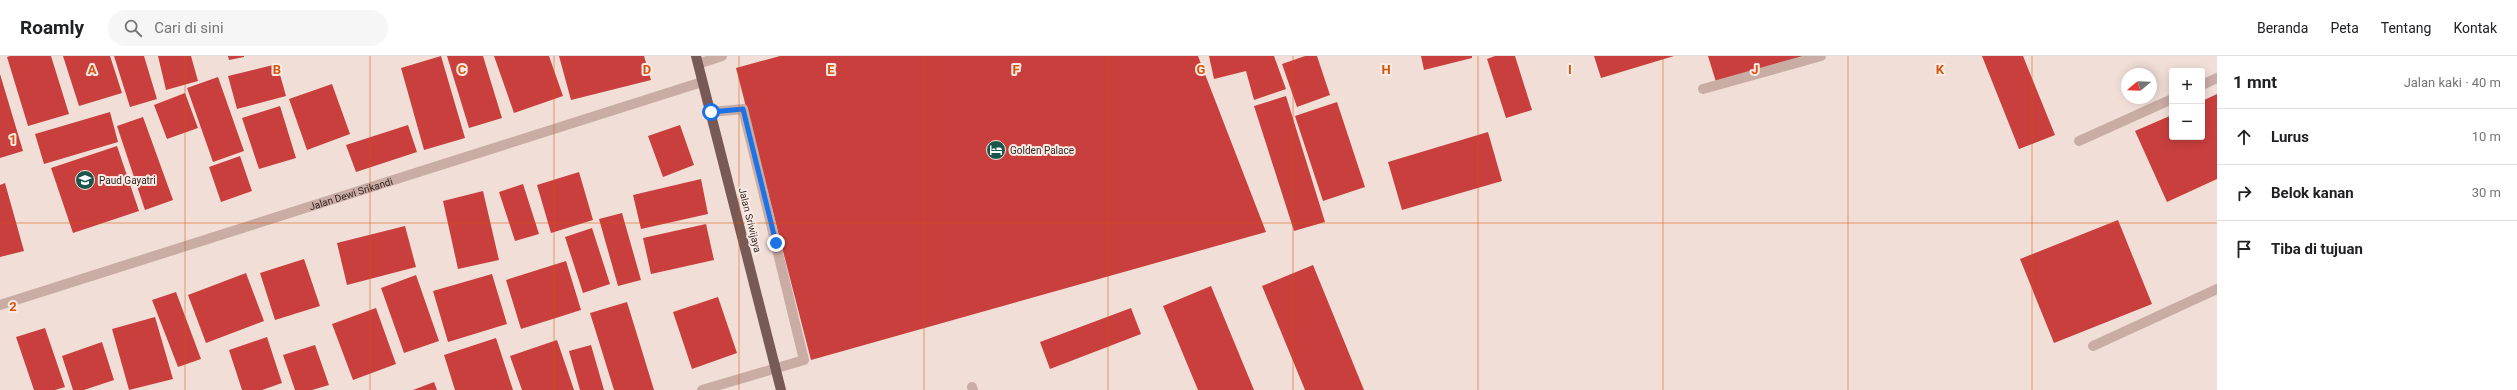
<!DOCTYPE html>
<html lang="id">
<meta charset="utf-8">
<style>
body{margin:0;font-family:Roboto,sans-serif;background:#f6f6f6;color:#202124}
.controls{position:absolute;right:12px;top:12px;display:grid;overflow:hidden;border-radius:4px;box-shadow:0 2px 10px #0003}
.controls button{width:36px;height:36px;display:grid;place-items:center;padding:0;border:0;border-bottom:1px solid #e0e0e0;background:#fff;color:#202124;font:20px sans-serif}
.compass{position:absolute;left:2121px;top:12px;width:36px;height:36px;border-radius:50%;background:#fff;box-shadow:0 2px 10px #0003;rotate:251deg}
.stop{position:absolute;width:12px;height:12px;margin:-9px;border:3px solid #1a73e8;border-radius:50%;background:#fff}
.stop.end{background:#1a73e8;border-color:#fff;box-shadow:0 1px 4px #0008}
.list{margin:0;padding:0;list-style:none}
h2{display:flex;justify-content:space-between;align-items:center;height:52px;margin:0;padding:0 16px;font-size:17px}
h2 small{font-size:13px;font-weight:400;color:#757577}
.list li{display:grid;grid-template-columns:26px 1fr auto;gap:12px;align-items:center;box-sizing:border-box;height:56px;padding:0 16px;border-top:1px solid #e0e0e0}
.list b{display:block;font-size:15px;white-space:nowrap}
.list em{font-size:13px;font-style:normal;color:#757577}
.icon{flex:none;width:22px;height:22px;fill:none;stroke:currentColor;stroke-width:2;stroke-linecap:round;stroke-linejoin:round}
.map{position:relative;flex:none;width:2217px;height:334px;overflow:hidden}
header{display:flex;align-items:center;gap:24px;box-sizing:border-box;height:56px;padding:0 20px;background:#fff;border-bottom:1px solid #e0e0e0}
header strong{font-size:19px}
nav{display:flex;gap:22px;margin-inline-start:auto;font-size:14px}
.search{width:280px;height:36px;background:#f6f6f6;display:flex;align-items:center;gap:10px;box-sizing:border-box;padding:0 14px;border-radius:22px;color:#757577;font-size:15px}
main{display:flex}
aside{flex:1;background:#fff}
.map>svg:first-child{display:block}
</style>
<header>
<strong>Roamly</strong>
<div class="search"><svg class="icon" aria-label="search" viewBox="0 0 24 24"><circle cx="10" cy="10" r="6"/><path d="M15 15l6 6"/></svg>Cari di sini</div>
<nav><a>Beranda</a><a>Peta</a><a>Tentang</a><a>Kontak</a></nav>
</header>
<main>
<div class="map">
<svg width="2217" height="334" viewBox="0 0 2217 334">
<rect width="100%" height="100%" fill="#f1dfd7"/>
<path fill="#c93f3d" d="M10 0H51L69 58 28 70 7 1Z
M63 0H110L122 37 79 50Z
M114 0H144L157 43 130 51Z
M158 0H191L198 25 166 34Z
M228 0H244V1L229 4Z
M441 0 465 82 424 94 401 12Z
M447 0H483L502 62 469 72Z
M494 0H549L563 40 514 57Z
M559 0H644L651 24 571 44Z
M780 0H1198L1266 176 811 304 736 12Z
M1209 0H1274L1286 33 1254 44 1246 15 1214 23Z
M1305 0H1317L1330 39 1297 51 1282 8Z
M1421 0H1472V2L1424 14Z
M1495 0H1515L1532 54 1506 62 1487 3Z
M1594 0H1674L1601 22Z
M1708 0H1804L1716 26Z
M1982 0H2023L2055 79 2019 93Z
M277 8 286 40 237 53 228 20Z
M0 18 23 95 0 102Z
M218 21 244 95 213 106 187 32Z
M332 28 350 78 307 94 289 43Z
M185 37 198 72 167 83 154 49Z
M2217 38V123L2167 146 2135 75 2172 59V81H2202V45Z
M1286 40 1325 166 1294 175 1254 50Z
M1337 46 1365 131 1323 145 1295 60Z
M280 50 296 102 259 113 242 62Z
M110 56 118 86 44 108 35 78Z
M143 61 173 144 145 154 117 70Z
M408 69 417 96 356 116 346 89Z
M680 69 694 109 663 121 648 80Z
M1488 76 1502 125 1402 154 1388 106Z
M117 90 139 155 73 177 51 112Z
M240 100 252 135 221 146 209 111Z
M579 116 593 164 551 177 537 129Z
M701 123 708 158 641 173 633 139Z
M5 127 24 195 0 201V129Z
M523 128 539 178 515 185 499 136Z
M483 135 499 204 458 213 443 145Z
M622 157 641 224 618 230 599 163Z
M2118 164 2152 248 2054 287 2020 203Z
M706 168 714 204 651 218 643 182Z
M405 170 416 211 347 229 337 187Z
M592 172 610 228 583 237 565 181Z
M304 203 320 250 275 264 260 217Z
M566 205 581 254 521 273 506 224Z
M1313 209 1364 334H1305L1262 230Z
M246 217 264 265 206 287 188 239Z
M492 218 507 268 448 286 433 235Z
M416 219 439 285 404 297 381 232Z
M1211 230 1254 334H1198L1163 250Z
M176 236 201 303 178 311 152 244Z
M718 241 737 297 692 313 673 256Z
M627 246 654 334H614L590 257Z
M376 252 396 308 353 324 332 268Z
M1131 252 1141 278 1050 313 1040 286Z
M155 261 173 323 129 334 112 273Z
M45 272 65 331 55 334H34L16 281Z
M267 281 282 327 262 334H242L229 294Z
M496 282 513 334H455L444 299Z
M557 284 574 334H522L510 300Z
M102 286 114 324 84 334H73L62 300Z
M315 289 329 329 312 334H295L283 299Z
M591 289 604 334H580L569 295Z
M434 326 437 334H413Z"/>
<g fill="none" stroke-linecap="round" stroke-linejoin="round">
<g stroke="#c9aca3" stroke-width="10">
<path d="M698 8 722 0"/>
<path d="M2202 29 2217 22"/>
<path d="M1703 33 1821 0"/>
<path d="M2079 85 2172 43"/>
<path id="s1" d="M0 249 702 26"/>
<path d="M2093 290 2217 233"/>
<path d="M972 331 973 334"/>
<path d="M702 334 804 304 743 53 711 56"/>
</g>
<path stroke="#775956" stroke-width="10" d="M696 0 781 334"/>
</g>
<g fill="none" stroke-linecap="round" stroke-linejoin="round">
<path stroke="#1a73e8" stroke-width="5" d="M711 56 743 53 776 187"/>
</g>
<path fill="none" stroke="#d6540e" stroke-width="1" stroke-opacity="0.55" d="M185 0V334M370 0V334M554 0V334M739 0V334M924 0V334M1108 0V334M1293 0V334M1478 0V334M1663 0V334M1848 0V334M2032 0V334M0 167H2217"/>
<defs>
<g id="hotel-disc" transform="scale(1)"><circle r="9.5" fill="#1a564c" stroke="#f9eae3"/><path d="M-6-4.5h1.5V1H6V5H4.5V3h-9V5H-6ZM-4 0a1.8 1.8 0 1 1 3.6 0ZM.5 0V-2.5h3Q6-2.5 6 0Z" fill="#fff"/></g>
<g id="school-disc" transform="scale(1)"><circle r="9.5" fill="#1a564c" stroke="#f9eae3"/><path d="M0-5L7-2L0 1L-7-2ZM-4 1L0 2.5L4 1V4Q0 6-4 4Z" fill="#fff"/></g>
</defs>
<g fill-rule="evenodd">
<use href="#hotel-disc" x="996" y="94"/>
<use href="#school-disc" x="85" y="124"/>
</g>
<g text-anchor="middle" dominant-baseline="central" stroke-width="4" stroke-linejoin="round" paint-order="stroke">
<g font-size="10" fill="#342625" stroke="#f9eae3" text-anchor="start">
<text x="1010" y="94">Golden Palace</text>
<text x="99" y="124">Paud Gayatri</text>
</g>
<g font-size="10" fill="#342625" stroke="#f9eae3">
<text stroke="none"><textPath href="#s1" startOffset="368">Jalan Dewi Srikandi</textPath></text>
<text transform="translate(750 164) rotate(76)">Jalan Sriwijaya</text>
</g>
</g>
<g font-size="13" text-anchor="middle" font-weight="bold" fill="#d6540e" stroke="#f9eae3" stroke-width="4" stroke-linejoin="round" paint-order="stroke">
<text x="92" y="18">A</text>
<text x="277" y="18">B</text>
<text x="462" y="18">C</text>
<text x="647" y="18">D</text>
<text x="831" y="18">E</text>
<text x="1016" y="18">F</text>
<text x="1201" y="18">G</text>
<text x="1386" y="18">H</text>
<text x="1570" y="18">I</text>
<text x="1755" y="18">J</text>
<text x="1940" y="18">K</text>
<text x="13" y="88">1</text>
<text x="13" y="255">2</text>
</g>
</svg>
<div class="controls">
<button>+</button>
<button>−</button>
</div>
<svg class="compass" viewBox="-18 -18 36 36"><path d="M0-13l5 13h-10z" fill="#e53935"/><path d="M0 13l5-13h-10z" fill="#757577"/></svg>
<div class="stop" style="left:711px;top:56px"></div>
<div class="stop end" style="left:776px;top:187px"></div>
</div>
<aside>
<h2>1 mnt<small>Jalan kaki · 40 m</small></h2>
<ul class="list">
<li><svg class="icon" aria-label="ahead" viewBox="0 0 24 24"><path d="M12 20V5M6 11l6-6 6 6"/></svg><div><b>Lurus</b></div><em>10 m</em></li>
<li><svg class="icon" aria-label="right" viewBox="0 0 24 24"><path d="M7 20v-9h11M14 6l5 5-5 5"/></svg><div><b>Belok kanan</b></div><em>30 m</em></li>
<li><svg class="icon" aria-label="arrive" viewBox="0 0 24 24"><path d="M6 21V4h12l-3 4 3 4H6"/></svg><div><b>Tiba di tujuan</b></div></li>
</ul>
</aside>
</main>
